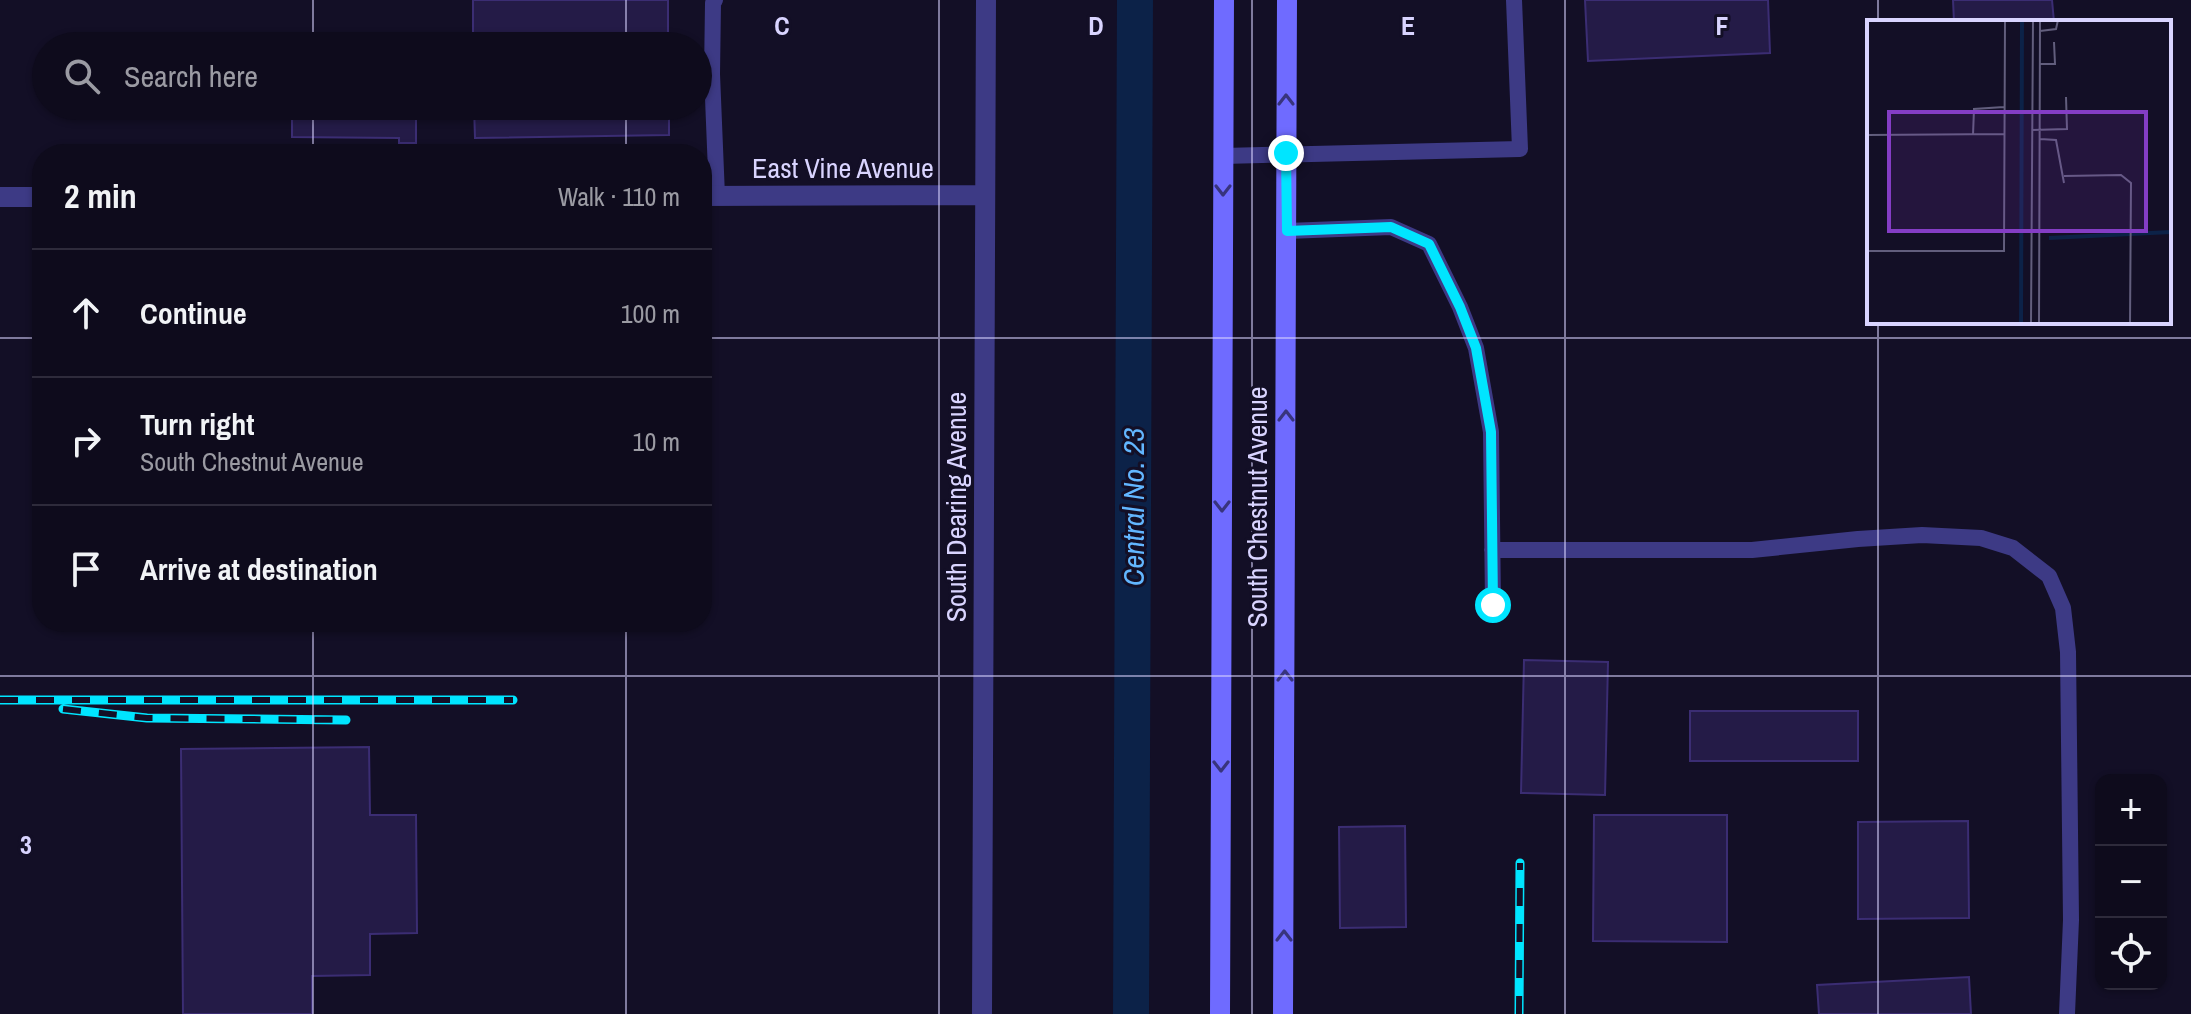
<!DOCTYPE html>
<meta charset="utf-8">
<style>
body{margin:0;font-family:"Archivo Narrow",sans-serif;background:#1c1929;color:#f1f3f6}
.controls{position:absolute;right:24px;bottom:24px;display:grid;overflow:hidden;border-radius:16px;box-shadow:0 2px 6px #0004}
.controls button{width:72px;height:72px;display:grid;place-items:center;padding:0;border:0;border-bottom:2px solid #2e2b3b;background:#0e0b1c;color:#f1f3f6;font:40px sans-serif}
.stop{position:absolute;width:24px;height:24px;margin:-18px;border:6px solid #00e5ff;border-radius:50%;background:#fff}
.stop.end{background:#00e5ff;border-color:#fff;box-shadow:0 2px 8px #0008}
.list{margin:0;padding:0;list-style:none}
h2{display:flex;justify-content:space-between;align-items:center;height:104px;margin:0;padding:0 32px;font-size:34px}
h2 small{font-size:26px;font-weight:400;color:#9b9ba3}
.list li{display:grid;grid-template-columns:52px 1fr auto;gap:24px;align-items:center;box-sizing:border-box;height:128px;padding:0 32px;border-top:2px solid #2e2b3b}
.list b{display:block;font-size:30px;white-space:nowrap}
.list p{margin:0;font-size:26px;white-space:nowrap;color:#9b9ba3}
.list em{font-size:26px;font-style:normal;color:#9b9ba3}
.icon{flex:none;width:44px;height:44px;fill:none;stroke:currentColor;stroke-width:2;stroke-linecap:round;stroke-linejoin:round}
.map{position:relative;flex:none;width:2191px;height:1014px;overflow:hidden}
.search{position:absolute;background:#0e0b1c;box-shadow:0 2px 6px #0004;left:32px;top:32px;width:680px;height:88px;display:flex;align-items:center;gap:20px;box-sizing:border-box;padding:0 28px;border-radius:44px;color:#9b9ba3;font-size:30px}
.panel{position:absolute;background:#0e0b1c;box-shadow:0 2px 6px #0004;left:32px;top:144px;width:680px;height:488px;border-radius:32px}
.map>svg:first-child{display:block}
</style>
<div class="map">
<svg width="2191" height="1014" viewBox="0 0 2191 1014">
<rect width="100%" height="100%" fill="#130f26"/>
<g fill="none" stroke-linecap="round" stroke-linejoin="round">
<path stroke="#0c2248" stroke-width="36" d="M1131 1014 1135 0"/>
</g>
<path fill="#241b47" stroke="#3b2d73" stroke-width="2" d="M473 0H668V46H473Z
M1585 0H1768L1770 53 1588 61Z
M1953 0H2052L2054 22H1954Z
M292 106H416V143H399V138L292 137Z
M474 106H669V135L475 138Z
M1524 660 1608 662 1605 795 1521 793Z
M1690 711H1858V761H1690Z
M369 747 370 815H416L417 933 370 934V975L312 976V1014H183L181 749Z
M1594 815H1727V942L1593 941Z
M1968 821 1969 918 1858 919V822Z
M1405 826 1406 927 1340 928 1339 827Z
M1969 977 1971 1014H1819L1817 985Z"/>
<g fill="none" stroke-linecap="round" stroke-linejoin="round">
<path stroke="#3d3a85" stroke-width="16" d="M715 0 713 3 712 74 717 196
M1223 156 1520 149 1514 0
M1287 231 1391 227 1429 244 1460 307 1476 348 1491 432 1493 605
M1492 550H1752L1858 539 1922 535 1981 538 2013 548 2049 576 2063 608 2068 652 2071 920 2067 1014"/>
<path stroke="#3d3a85" stroke-width="20" d="M702 196 985 195
M0 197H42
M982 1014 986 0"/>
<path stroke="#6f6bff" stroke-width="20" d="M1220 1014 1224 0
M1283 1014 1287 0"/>
<g stroke="#00e5ff" stroke-width="9">
<path id="rail" d="M0 700H513
M63 709 147 718 346 720
M1519 1014 1520 863"/>
</g>
<use href="#rail" stroke="#130f26" stroke-width="6" stroke-dasharray="18" stroke-linecap="butt"/>
</g>
<defs><path id="oneway-chevron" d="M-2-3.5L2.5 0L-2 3.5" fill="none" stroke-width="1.6" stroke-linecap="round" stroke-linejoin="round" transform="scale(2)"/></defs>
<g stroke="#38347d">
<use href="#oneway-chevron" transform="translate(1286 100) rotate(-90)"/>
<use href="#oneway-chevron" transform="translate(1223 190) rotate(90)"/>
<use href="#oneway-chevron" transform="translate(1286 416) rotate(-90)"/>
<use href="#oneway-chevron" transform="translate(1222 506) rotate(90)"/>
<use href="#oneway-chevron" transform="translate(1285 676) rotate(-90)"/>
<use href="#oneway-chevron" transform="translate(1221 766) rotate(90)"/>
<use href="#oneway-chevron" transform="translate(1284 936) rotate(-90)"/>
</g>
<g fill="none" stroke-linecap="round" stroke-linejoin="round">
<path stroke="#00e5ff" stroke-width="10" d="M1286 153 1287 231 1391 227 1429 244 1460 307 1476 348 1491 432 1493 605"/>
</g>
<path fill="none" stroke="#d9d4ff" stroke-width="2" stroke-opacity="0.55" d="M313 0V46M626 0V46M939 0V1014M1252 0V1014M1565 0V1014M1878 0V22M313 106V154M626 106V154M1878 322V1014M0 338H42M702 338H2191M313 622V1014M626 622V1014M0 676H2191"/>
<g text-anchor="middle" dominant-baseline="central" stroke-width="6" stroke-linejoin="round" paint-order="stroke">
<g font-size="28" fill="#d9d4ff" stroke="#130f26">
<text x="843" y="168">East Vine Avenue</text>
<text transform="translate(956 507) rotate(-90)">South Dearing Avenue</text>
<text transform="translate(1257 507) rotate(-90)">South Chestnut Avenue</text>
</g>
<g font-size="30" font-style="italic" fill="#62b6ff" stroke="#130f26">
<text transform="translate(1133 507) rotate(-90)">Central No. 23</text>
</g>
</g>
<g transform="translate(1867 20)">
<rect width="304" height="304" fill="#130f26"/>
<path fill="none" stroke="#0c2248" stroke-width="4" d="M182 218 304 212M154 304 155 0"/>
<path fill="none" stroke="#625e7d" stroke-width="2" d="M173 11 189 9 191 0M173 44H188L187 22M165 110 200 109 199 77M0 115 137 114M106 115 107 89 137 87M173 119 189 120 197 163M197 156 254 155 264 163 263 304M0 231H137L138 0M164 304 166 0M172 304 173 0"/>
<path fill="#843dc5" fill-opacity="0.15" stroke="#843dc5" stroke-width="4" d="M22 92H279V211H22Z"/>
<rect width="304" height="304" fill="none" stroke="#d9d4ff" stroke-width="4"/>
</g>
<g font-size="26" text-anchor="middle" font-weight="bold" fill="#d9d4ff" stroke="#130f26" stroke-width="6" stroke-linejoin="round" paint-order="stroke">
<text x="782" y="35">C</text>
<text x="1096" y="35">D</text>
<text x="1408" y="35">E</text>
<text x="1722" y="35">F</text>
<text x="26" y="854">3</text>
</g>
</svg>
<div class="controls">
<button>+</button>
<button>−</button>
<button><svg class="icon" aria-label="locate" viewBox="0 0 24 24"><circle cx="12" cy="12" r="6"/><path d="M12 2v4M12 18v4M2 12h4M18 12h4"/></svg></button>
</div>
<div class="stop" style="left:1493px;top:605px"></div>
<div class="stop end" style="left:1286px;top:153px"></div>
<div class="search"><svg class="icon" aria-label="search" viewBox="0 0 24 24"><circle cx="10" cy="10" r="6"/><path d="M15 15l6 6"/></svg>Search here</div>
<section class="panel">
<h2>2 min<small>Walk · 110 m</small></h2>
<ul class="list">
<li><svg class="icon" aria-label="ahead" viewBox="0 0 24 24"><path d="M12 20V5M6 11l6-6 6 6"/></svg><div><b>Continue</b></div><em>100 m</em></li>
<li><svg class="icon" aria-label="right" viewBox="0 0 24 24"><path d="M7 20v-9h11M14 6l5 5-5 5"/></svg><div><b>Turn right</b><p>South Chestnut Avenue</p></div><em>10 m</em></li>
<li><svg class="icon" aria-label="arrive" viewBox="0 0 24 24"><path d="M6 21V4h12l-3 4 3 4H6"/></svg><div><b>Arrive at destination</b></div></li>
</ul>
</section>
</div>
